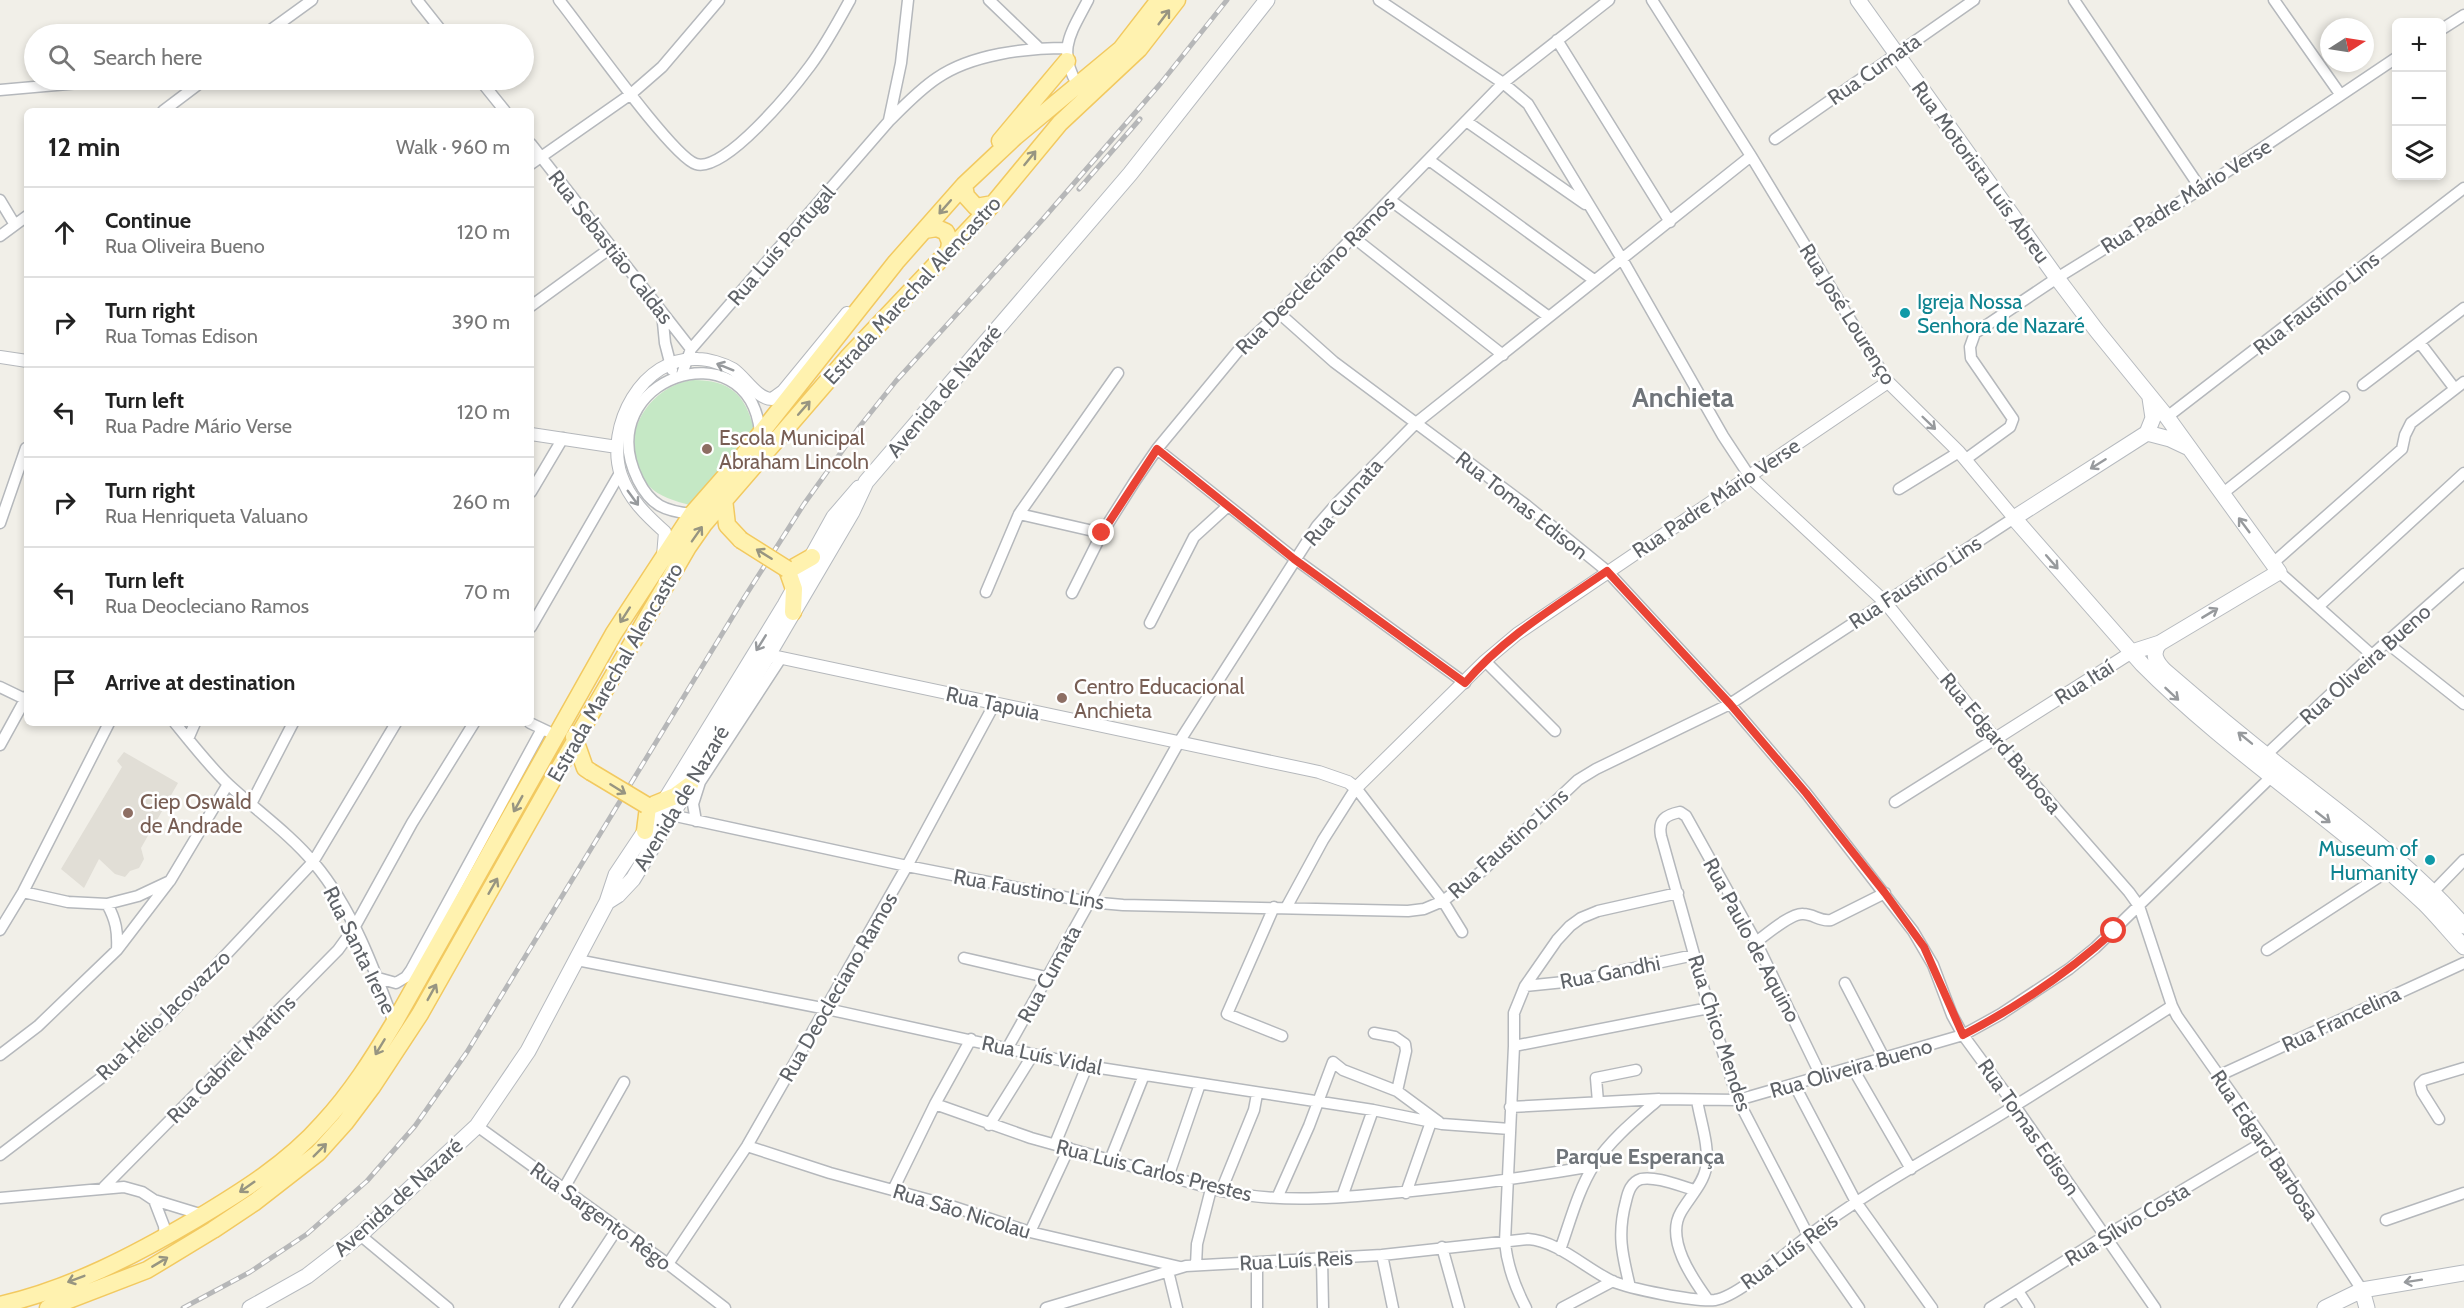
<!DOCTYPE html>
<meta charset="utf-8">
<style>
body{margin:0;font-family:Cabin,sans-serif;background:#f6f6f6;color:#222}
.controls{position:absolute;right:18px;top:18px;display:grid;overflow:hidden;border-radius:9px;box-shadow:0 3px 9px #0003}
.controls button{width:54px;height:54px;display:grid;place-items:center;padding:0;border:0;border-bottom:2px solid #e0e0e0;background:#fff;color:#222;font:30px sans-serif}
.compass{position:absolute;left:2320px;top:18px;width:54px;height:54px;border-radius:50%;background:#fff;box-shadow:0 3px 9px #0003;rotate:78deg}
.stop{position:absolute;width:18px;height:18px;margin:-14px;border:4px solid #ea4335;border-radius:50%;background:#fff}
.stop.end{background:#ea4335;border-color:#fff;box-shadow:0 2px 6px #0008}
.list{margin:0;padding:0;list-style:none}
h2{display:flex;justify-content:space-between;align-items:center;height:78px;margin:0;padding:0 24px;font-size:26px}
h2 small{font-size:20px;font-weight:400;color:#767676}
.list li{display:grid;grid-template-columns:39px 1fr auto;gap:18px;align-items:center;box-sizing:border-box;height:90px;padding:0 24px;border-top:2px solid #e0e0e0}
.list b{display:block;font-size:22px;white-space:nowrap}
.list p{margin:0;font-size:20px;white-space:nowrap;color:#767676}
.list em{font-size:20px;font-style:normal;color:#767676}
.icon{flex:none;width:33px;height:33px;fill:none;stroke:currentColor;stroke-width:2;stroke-linecap:round;stroke-linejoin:round}
.map{position:relative;flex:none;width:2464px;height:1308px;overflow:hidden}
.search{position:absolute;background:#fff;box-shadow:0 3px 9px #0003;left:24px;top:24px;width:510px;height:66px;display:flex;align-items:center;gap:15px;box-sizing:border-box;padding:0 21px;border-radius:33px;color:#767676;font-size:22px}
.panel{position:absolute;background:#fff;box-shadow:0 3px 9px #0003;left:24px;top:108px;width:510px;height:618px;border-radius:9px}
.map>svg:first-child{display:block}
</style>
<div class="map">
<svg width="2464" height="1308" viewBox="0 0 2464 1308">
<rect width="100%" height="100%" fill="#f1efe8"/>
<path fill="#e1ded6" d="M124 752 178 783 141 848 144 859 139 868 130 871 125 877 115 874 99 859 84 888 61 869 122 767 117 761Z"/>
<path fill="#c5e8c5" d="M693 380C730 380 745 394 754 429L690 505C675 501 659 497 648 485 613 446 645 386 693 380Z"/>
<g fill="none" stroke-linecap="round" stroke-linejoin="round">
<g stroke="#b5b8bc" stroke-width="13">
<path id="minor" d="M417 0 444 34
M559 0C581 27 672 157 696 164 725 173 793 89 810 66 825 46 838 22 850 0
M989 0 1039 48
M1379 0 1503 83 1528 104 1622 259 1723 436 1750 477
M1652 0 1751 156 1888 382
M2074 0 2201 189
M2274 0 2340 94
M2442 29 2464 15
M265 34 312 0
M1557 40 1670 222
M480 80 505 111
M1077 84C1057 49 1071 33 1088 0
M0 90 113 80
M163 111 204 80
M889 120 901 63 908 0
M1466 121 1585 204
M1775 139 1974 0
M531 144 691 349
M1429 160 1594 280
M531 164 631 94 662 67 719 0
M0 200 15 225
M1390 200 1549 317
M0 236 27 216
M1353 237 1503 355
M531 306 612 247
M662 312 665 343 672 370
M1279 313 1334 362 1526 505 1607 571 1730 704 1806 793 1913 931 1933 965 1952 1015 1963 1035 2015 1106 2155 1308
M2420 343 2455 389
M682 374 691 349 889 121C904 106 919 90 937 78 972 54 1026 48 1067 48
M2363 385 2464 308
M2167 417 2464 188
M1157 449 1295 559 1465 683
M1966 459 2010 427 2013 419 1971 358 1970 347 1975 333 2057 278 2201 189 2396 58
M1899 489 1959 452
M531 492 563 438
M2222 494 2344 397
M692 514C665 511 651 506 638 480 588 378 749 325 760 432
M1019 514 1118 373
M0 523 26 448
M2273 563 2402 449 2405 435 2411 423 2464 382
M2279 572 2372 655
M986 592 1019 514 1102 533
M1072 593 1102 533 1135 481 1157 449 1238 351 1279 313 1503 83 1609 0
M2319 606 2464 473
M1150 623 1194 537 1228 506
M531 627 620 473
M2387 643 2464 704
M1485 661 1555 731
M0 687 27 700
M175 723C192 744 210 767 229 785 257 811 290 834 314 863 352 908 374 968 394 1023
M530 723 549 732
M188 739 195 723
M0 745 27 696
M2266 755 2372 655 2464 574
M1895 802 1995 739 2129 892 2139 906 2172 1006 2177 1016 2265 1141 2362 1290
M251 804 293 723
M671 815 907 866 1089 902 1123 905 1408 911 1424 909 1443 901 1482 871 1578 780 1596 769 1730 704 2014 518
M696 821 693 804 700 782 781 658
M23 892 68 902 107 904 138 896 170 881 228 784
M2433 892 2464 860
M107 904C116 920 118 932 117 950
M1274 907 1227 1014 1282 1036
M1286 908 1323 840 1356 788 1443 901 1462 932
M0 930 23 892 109 723
M1756 942C1767 934 1791 913 1803 914 1814 914 1820 922 1831 920L1885 893
M2267 950 2388 871
M964 958 1046 977
M577 960 827 1009 1087 1066 1373 1110 1442 1124 1510 1129
M378 978 396 983 406 977 411 970 542 729
M1845 983 1884 1058
M1525 986 1574 981 1694 955
M1374 1033 1395 1037 1405 1044 1406 1051 1397 1091
M1514 1046 1709 1008
M1007 1049 1179 742 1317 526 1338 502 1416 423 1751 156
M0 1055 38 1026 117 950 169 882
M1852 1067 1911 1169
M1821 1076 1756 942 1686 816 1680 812C1665 815 1658 820 1661 836L1709 1008 1738 1100 1808 1235 1859 1308
M2218 1076 2464 963
M1794 1084 1856 1202 1932 1308
M1697 1100C1700 1120 1710 1147 1706 1168 1703 1184 1689 1198 1681 1212 1665 1239 1692 1278 1708 1300
M1598 1102 1596 1078 1636 1070
M935 1104 1031 1138 1221 1191C1273 1202 1327 1199 1380 1194 1452 1188 1523 1178 1593 1166
M1510 1107 1659 1099 1738 1100 1963 1035 2001 1014 2069 969 2095 948 2271 777
M2439 1119 2422 1092 2420 1084 2424 1080 2464 1068
M989 1125 1032 1056
M477 1126 668 1264 725 1308
M1055 1144 1087 1066
M747 1146 830 1173 948 1205 1030 1232 1180 1267
M0 1155 101 1078 137 1044 174 1010 313 862 396 723
M1110 1160 1144 1075
M1168 1177 1200 1084
M104 1187 338 950 354 928 412 823 474 723
M563 1190 624 1082
M893 1190 935 1104 971 1039
M1221 1191 1254 1110 1257 1094
M1406 1193 1431 1122
M1342 1197 1373 1110
M0 1198 124 1187 142 1192 154 1200 203 1215
M1277 1198 1309 1126 1333 1062 1343 1070 1397 1091 1439 1122
M154 1200 164 1226 165 1238
M2386 1220 2464 1193
M1030 1232 1069 1148
M360 1235 448 1308
M1442 1247 1459 1308
M1560 1250C1570 1222 1578 1190 1594 1165 1611 1139 1636 1119 1659 1099
M1382 1255 1393 1308
M1322 1259 1323 1308
M1257 1263V1308
M668 1264 747 1146 907 866 995 703
M1196 1265 1197 1244 1211 1189
M1168 1271 1177 1308
M1630 1287C1622 1254 1617 1234 1626 1201 1628 1192 1631 1182 1641 1179 1656 1176 1680 1186 1695 1190
M2018 1291 2029 1308
M565 1308 617 1229
M1046 1308 1186 1266 1382 1255 1528 1239C1558 1241 1585 1268 1612 1281 1630 1289 1695 1302 1715 1300 1740 1296 1786 1252 1808 1236 1862 1195 1922 1162 1980 1127 2045 1088 2108 1047 2172 1006
M1526 1308C1515 1287 1507 1265 1505 1242L1514 1046V1013L1525 986 1557 940 1570 926 1581 918 1598 911 1678 893
M1562 1308 1613 1281
M1990 1308 2105 1236 2265 1141"/>
</g>
<g stroke="#b5b8bc" stroke-width="14">
<path id="tertiary" d="M0 357 27 361
M531 434 617 447
M1750 477 1885 602 1995 739 2132 652
M663 556 665 532C647 516 629 499 621 475 605 427 642 356 698 359 708 359 724 364 733 369 745 377 757 399 772 399L783 391 847 313
M768 655 1319 772 1348 782 1356 788 1485 661 1517 634 1888 382 1959 452 2014 518"/>
</g>
<g stroke="#b6babf" stroke-width="17">
<path id="secondary" d="M1858 0 2057 278 2097 331 2167 417 2279 572 2160 643 2132 652
M2150 398 2153 418 2147 433 2014 518 2142 664C2229 752 2334 818 2424 903 2438 917 2451 933 2464 947
M2147 433 2170 439 2187 447
M2160 643C2150 653 2157 663 2165 671 2210 710 2256 748 2303 784 2360 828 2417 871 2464 926
M607 902 618 895 633 879 768 655 852 512 866 482 1130 174 1267 0
M2362 1290 2367 1308
M250 1308 307 1276 360 1235 477 1126 528 1051 607 902 616 875 658 812 785 605 834 517 859 488
M2325 1308 2362 1290 2464 1273"/>
</g>
<g stroke="#f2c960" stroke-width="19">
<path id="primary" d="M1000 141 1067 61
M964 185 966 196 976 207 993 204
M925 230 937 228 946 232 950 242 949 250
M724 499 727 525 741 540
M787 569 794 589 793 612
M789 570 812 557
M574 737 585 768 591 772
M646 805 648 807 675 796 690 785
M645 831 648 807
M0 1305C70 1289 135 1255 196 1219 241 1192 288 1163 323 1123 351 1093 373 1058 394 1023L614 633 692 514 742 457 896 262 964 185 1015 137 1121 49 1159 0
M48 1308 147 1270 213 1230 255 1202 318 1153 345 1123 372 1087 420 1014 557 772 688 547 704 524 849 356 993 204 1060 123 1139 49 1177 0"/>
</g>
<use href="#minor" stroke="#fff" stroke-width="10"/>
<use href="#tertiary" stroke="#fff" stroke-width="12"/>
<use href="#secondary" stroke="#fff" stroke-width="15"/>
<use href="#primary" stroke="#fff2af" stroke-width="16"/>
<g stroke="#b6b7b8" stroke-width="5">
<path id="rail" d="M1079 189 1140 119
M183 1308 250 1272 307 1234 367 1181 415 1126 467 1052 744 598 804 504 860 426 896 381 1043 219 1161 83 1227 0"/>
</g>
<use href="#rail" stroke="#fff" stroke-width="3" stroke-dasharray="9" stroke-linecap="butt"/>
<g stroke="#f2c960" stroke-width="19" stroke-linecap="butt">
<path id="primary-bridge" d="M741 540 787 569
M591 772 646 805"/>
</g>
<use href="#primary-bridge" stroke="#fff2af" stroke-width="16"/>
</g>
<defs><path id="oneway-shaft" d="M-6 0H5M1.5-3L5.5 0L1.5 3" fill="none" stroke-width="1.6" stroke-linecap="round" stroke-linejoin="round" transform="scale(1.5)"/></defs>
<g stroke="#979581">
<use href="#oneway-shaft" transform="translate(1164 17) rotate(-53)"/>
<use href="#oneway-shaft" transform="translate(1030 158) rotate(-51)"/>
<use href="#oneway-shaft" transform="translate(945 207) rotate(131)"/>
<use href="#oneway-shaft" transform="translate(804 408) rotate(-49)"/>
<use href="#oneway-shaft" transform="translate(697 534) rotate(-55)"/>
<use href="#oneway-shaft" transform="translate(764 554) rotate(-148)"/>
<use href="#oneway-shaft" transform="translate(625 615) rotate(123)"/>
<use href="#oneway-shaft" transform="translate(618 789) rotate(32)"/>
<use href="#oneway-shaft" transform="translate(518 804) rotate(119)"/>
<use href="#oneway-shaft" transform="translate(493 886) rotate(-60)"/>
<use href="#oneway-shaft" transform="translate(432 992) rotate(-61)"/>
<use href="#oneway-shaft" transform="translate(380 1047) rotate(121)"/>
<use href="#oneway-shaft" transform="translate(320 1150) rotate(-45)"/>
<use href="#oneway-shaft" transform="translate(247 1187) rotate(145)"/>
<use href="#oneway-shaft" transform="translate(160 1262) rotate(-31)"/>
<use href="#oneway-shaft" transform="translate(76 1279) rotate(159)"/>
</g>
<g stroke="#979a9d">
<use href="#oneway-shaft" transform="translate(725 367) rotate(-158)"/>
<use href="#oneway-shaft" transform="translate(1929 423) rotate(44)"/>
<use href="#oneway-shaft" transform="translate(2098 464) rotate(148)"/>
<use href="#oneway-shaft" transform="translate(633 498) rotate(54)"/>
<use href="#oneway-shaft" transform="translate(2244 525) rotate(-127)"/>
<use href="#oneway-shaft" transform="translate(2052 562) rotate(49)"/>
<use href="#oneway-shaft" transform="translate(2210 613) rotate(-31)"/>
<use href="#oneway-shaft" transform="translate(761 643) rotate(122)"/>
<use href="#oneway-shaft" transform="translate(2172 694) rotate(43)"/>
<use href="#oneway-shaft" transform="translate(2245 738) rotate(-141)"/>
<use href="#oneway-shaft" transform="translate(2323 817) rotate(38)"/>
<use href="#oneway-shaft" transform="translate(2413 1281) rotate(171)"/>
</g>
<g fill="none" stroke-linecap="round" stroke-linejoin="round">
<path stroke="#ea4335" stroke-width="8" d="M1102 533 1157 449 1294 559 1465 683C1504 637 1558 605 1607 571L1730 704 1806 793 1885 893 1924 947 1963 1035C2017 1007 2069 972 2114 931"/>
</g>
<g fill="#0f9aa8" stroke="#fff" stroke-width="2">
<circle cx="1905" cy="313" r="6"/>
<circle cx="2430" cy="860" r="6"/>
</g>
<g fill="#8d6e63" stroke="#fff" stroke-width="2">
<circle cx="707" cy="449" r="6"/>
<circle cx="1062" cy="698" r="6"/>
<circle cx="128" cy="813" r="6"/>
</g>
<g text-anchor="middle" dominant-baseline="central" stroke-width="5" stroke-linejoin="round" paint-order="stroke">
<g font-size="21" fill="#5f6368" stroke="#fff">
<text transform="translate(1874 69) rotate(-35)">Rua Cumata</text>
<text transform="translate(1981 172) rotate(54)">Rua Motorista Luís Abreu</text>
<text transform="translate(2186 196) rotate(-32)">Rua Padre Mário Verse</text>
<text transform="translate(781 245) rotate(-49)">Rua Luís Portugal</text>
<text transform="translate(611 247) rotate(52)">Rua Sebastião Caldas</text>
<text transform="translate(1315 275) rotate(-45)">Rua Deocleciano Ramos</text>
<text transform="translate(912 290) rotate(-47)">Estrada Marechal Alencastro</text>
<text transform="translate(2316 303) rotate(-38)">Rua Faustino Lins</text>
<text transform="translate(1848 314) rotate(58)">Rua José Lourenço</text>
<text transform="translate(944 391) rotate(-50)">Avenida de Nazaré</text>
<text transform="translate(1716 498) rotate(-34)">Rua Padre Mário Verse</text>
<text transform="translate(1343 502) rotate(-49)">Rua Cumata</text>
<text transform="translate(1522 505) rotate(38)">Rua Tomas Edison</text>
<text transform="translate(1915 582) rotate(-33)">Rua Faustino Lins</text>
<text transform="translate(2365 664) rotate(-42)">Rua Oliveira Bueno</text>
<text transform="translate(615 672) rotate(-60)">Estrada Marechal Alencastro</text>
<text transform="translate(2084 682) rotate(-32)">Rua Itaí</text>
<text transform="translate(993 703) rotate(12)">Rua Tapuia</text>
<text transform="translate(2001 743) rotate(50)">Rua Edgard Barbosa</text>
<text transform="translate(681 798) rotate(-59)">Avenida de Nazaré</text>
<text transform="translate(1508 843) rotate(-42)">Rua Faustino Lins</text>
<text transform="translate(1029 889) rotate(10)">Rua Faustino Lins</text>
<text transform="translate(1752 940) rotate(62)">Rua Paulo de Aquino</text>
<text transform="translate(360 950) rotate(64)">Rua Santa Irene</text>
<text transform="translate(1610 972) rotate(-11)">Rua Gandhi</text>
<text transform="translate(1049 974) rotate(-61)">Rua Cumata</text>
<text transform="translate(838 987) rotate(-60)">Rua Deocleciano Ramos</text>
<text transform="translate(163 1015) rotate(-44)">Rua Hélio Jacovazzo</text>
<text transform="translate(2341 1019) rotate(-25)">Rua Francelina</text>
<text transform="translate(1720 1033) rotate(72)">Rua Chico Mendes</text>
<text transform="translate(1042 1055) rotate(12)">Rua Luís Vidal</text>
<text transform="translate(231 1059) rotate(-45)">Rua Gabriel Martins</text>
<text transform="translate(1851 1068) rotate(-16)">Rua Oliveira Bueno</text>
<text transform="translate(2029 1127) rotate(55)">Rua Tomas Edison</text>
<text transform="translate(2265 1145) rotate(56)">Rua Edgard Barbosa</text>
<text transform="translate(1154 1170) rotate(14)">Rua Luis Carlos Prestes</text>
<text transform="translate(398 1197) rotate(-42)">Avenida de Nazaré</text>
<text transform="translate(962 1211) rotate(17)">Rua São Nicolau</text>
<text transform="translate(601 1216) rotate(36)">Rua Sargento Rêgo</text>
<text transform="translate(2127 1224) rotate(-31)">Rua Sílvio Costa</text>
<text transform="translate(1789 1251) rotate(-36)">Rua Luís Reis</text>
<text transform="translate(1296 1260) rotate(-3)">Rua Luís Reis</text>
</g>
<g font-size="21" fill="#0d838f" stroke="#fff" text-anchor="start">
<text x="1917" y="301">Igreja Nossa<tspan x="1917" dy="24">Senhora de Nazaré</tspan></text>
<text x="2418" y="848" text-anchor="end">Museum of<tspan x="2418" dy="24">Humanity</tspan></text>
</g>
<g font-size="21" fill="#785e54" stroke="#fff" text-anchor="start">
<text x="719" y="437">Escola Municipal<tspan x="719" dy="24">Abraham Lincoln</tspan></text>
<text x="1074" y="686">Centro Educacional<tspan x="1074" dy="24">Anchieta</tspan></text>
<text x="140" y="801">Ciep Oswald<tspan x="140" dy="24">de Andrade</tspan></text>
</g>
<g font-size="22" font-weight="bold" fill="#70757a" stroke="#fff">
<text x="1640" y="1156">Parque Esperança</text>
</g>
<g font-size="27" font-weight="bold" fill="#70757a" stroke="#fff">
<text x="1683" y="397">Anchieta</text>
</g>
</g>
</svg>
<div class="controls">
<button>+</button>
<button>−</button>
<button><svg class="icon" aria-label="layers" viewBox="0 0 24 24"><path d="M12 4l9 5-9 5-9-5zM3 14l9 5 9-5"/></svg></button>
</div>
<svg class="compass" viewBox="-18 -18 36 36"><path d="M0-13l5 13h-10z" fill="#e53935"/><path d="M0 13l5-13h-10z" fill="#767676"/></svg>
<div class="stop" style="left:2114px;top:931px"></div>
<div class="stop end" style="left:1102px;top:533px"></div>
<div class="search"><svg class="icon" aria-label="search" viewBox="0 0 24 24"><circle cx="10" cy="10" r="6"/><path d="M15 15l6 6"/></svg>Search here</div>
<section class="panel">
<h2>12 min<small>Walk · 960 m</small></h2>
<ul class="list">
<li><svg class="icon" aria-label="ahead" viewBox="0 0 24 24"><path d="M12 20V5M6 11l6-6 6 6"/></svg><div><b>Continue</b><p>Rua Oliveira Bueno</p></div><em>120 m</em></li>
<li><svg class="icon" aria-label="right" viewBox="0 0 24 24"><path d="M7 20v-9h11M14 6l5 5-5 5"/></svg><div><b>Turn right</b><p>Rua Tomas Edison</p></div><em>390 m</em></li>
<li><svg class="icon" aria-label="left" viewBox="0 0 24 24"><path d="M17 20v-9H6M10 6l-5 5 5 5"/></svg><div><b>Turn left</b><p>Rua Padre Mário Verse</p></div><em>120 m</em></li>
<li><svg class="icon" aria-label="right" viewBox="0 0 24 24"><path d="M7 20v-9h11M14 6l5 5-5 5"/></svg><div><b>Turn right</b><p>Rua Henriqueta Valuano</p></div><em>260 m</em></li>
<li><svg class="icon" aria-label="left" viewBox="0 0 24 24"><path d="M17 20v-9H6M10 6l-5 5 5 5"/></svg><div><b>Turn left</b><p>Rua Deocleciano Ramos</p></div><em>70 m</em></li>
<li><svg class="icon" aria-label="arrive" viewBox="0 0 24 24"><path d="M6 21V4h12l-3 4 3 4H6"/></svg><div><b>Arrive at destination</b></div></li>
</ul>
</section>
</div>
